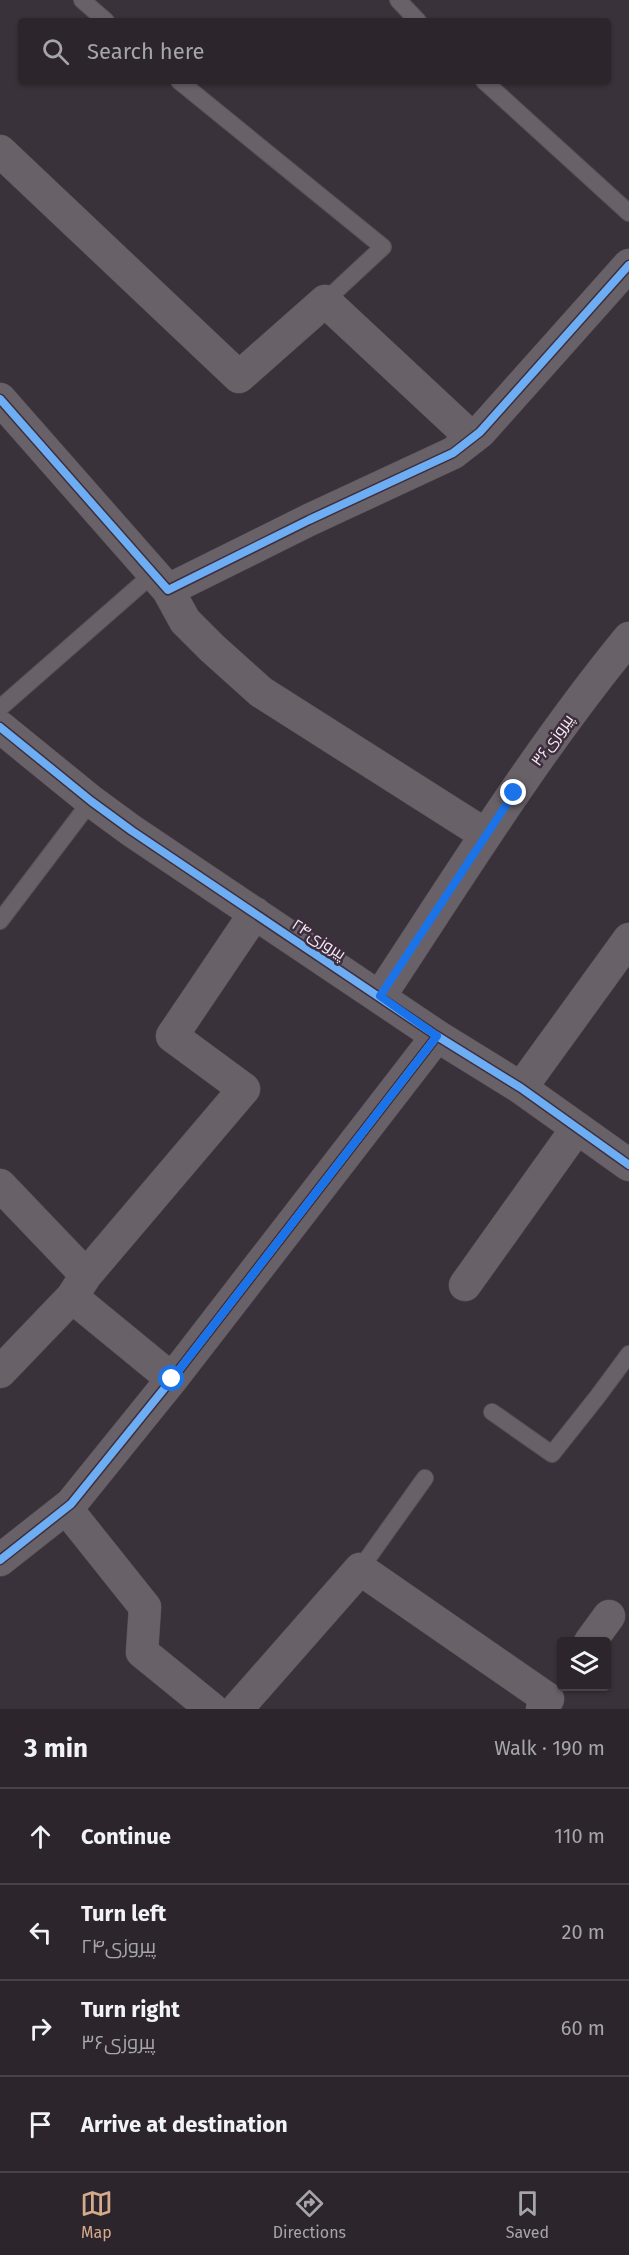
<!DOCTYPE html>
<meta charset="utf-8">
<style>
body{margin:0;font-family:"Fira Sans",Cairo,sans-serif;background:#342e34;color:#f1f3f6}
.controls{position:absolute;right:18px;bottom:18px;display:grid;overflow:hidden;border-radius:6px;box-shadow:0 2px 4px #0004}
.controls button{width:54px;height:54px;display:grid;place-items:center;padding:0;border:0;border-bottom:2px solid #484348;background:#2c262c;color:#f1f3f6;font:30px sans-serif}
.stop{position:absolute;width:18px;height:18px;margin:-14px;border:4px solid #1a73e8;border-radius:50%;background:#fff}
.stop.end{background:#1a73e8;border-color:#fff;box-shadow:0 2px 6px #0008}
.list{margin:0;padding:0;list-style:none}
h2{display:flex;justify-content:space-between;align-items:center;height:78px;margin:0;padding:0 24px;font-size:26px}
h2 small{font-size:20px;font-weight:400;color:#a6a5a9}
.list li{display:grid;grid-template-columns:39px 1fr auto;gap:18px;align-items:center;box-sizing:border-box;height:96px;padding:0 24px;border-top:2px solid #484348}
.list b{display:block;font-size:22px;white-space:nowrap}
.list p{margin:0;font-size:20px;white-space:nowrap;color:#a6a5a9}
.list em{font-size:20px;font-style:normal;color:#a6a5a9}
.icon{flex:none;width:33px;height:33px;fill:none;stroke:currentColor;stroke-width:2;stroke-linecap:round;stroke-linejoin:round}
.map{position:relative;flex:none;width:629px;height:1709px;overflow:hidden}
.search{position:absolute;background:#2c262c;box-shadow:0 2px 4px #0004;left:18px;right:18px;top:18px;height:66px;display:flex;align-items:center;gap:15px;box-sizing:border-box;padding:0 21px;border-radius:6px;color:#a6a5a9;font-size:22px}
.sheet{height:462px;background:#2c262c}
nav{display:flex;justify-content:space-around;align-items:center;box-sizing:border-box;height:84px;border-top:2px solid #484348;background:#2c262c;font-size:16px;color:#a6a5a9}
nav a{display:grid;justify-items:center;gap:3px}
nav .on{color:#d6ab8b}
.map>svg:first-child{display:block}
</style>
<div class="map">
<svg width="629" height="1709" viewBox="0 0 629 1709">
<rect width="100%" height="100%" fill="#3a323a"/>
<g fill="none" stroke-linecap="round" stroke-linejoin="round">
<g stroke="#585157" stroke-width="18">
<path id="service" d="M82 0 106 21
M398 0 418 21
M179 81 383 247 325 301
M484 81 629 213
M0 708 154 573
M0 921 91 801
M492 1412 552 1454 598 1396 629 1354
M360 1569 425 1478"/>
</g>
<g stroke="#585157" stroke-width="33">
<path id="minor" d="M0 151 239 377 325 301 472 438
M0 399 168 590 309 520 453 453 480 432 629 265
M168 590 185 621 212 648 261 692 486 835
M0 727 91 801 132 831 437 1036 521 1088 629 1165
M380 996C460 875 537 750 629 638
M521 1088 629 939
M0 1185 86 1275 72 1297 172 1379
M86 1275 244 1089 172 1036 255 913
M465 1285 577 1128
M0 1372 72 1297
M66 1508 145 1607 142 1652 212 1709
M0 1560 71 1504 172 1379 437 1036
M590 1642 609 1616
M237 1709 360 1569 548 1699 542 1709"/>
</g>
<use href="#service" stroke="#686268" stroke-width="16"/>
<use href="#minor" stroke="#686268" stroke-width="32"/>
<g stroke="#3e2e3d" stroke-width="11">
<path id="cycleway" d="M0 399 168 590 309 520 453 453 480 432 629 265
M0 727 91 801 132 831 437 1036 521 1088 629 1165
M0 1560 71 1504 172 1379 437 1036"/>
</g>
<use href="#cycleway" stroke="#6dadf4" stroke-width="8"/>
</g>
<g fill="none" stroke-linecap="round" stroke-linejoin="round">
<path stroke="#1a73e8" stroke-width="8" d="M172 1379 437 1036 380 996 514 793"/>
</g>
<g text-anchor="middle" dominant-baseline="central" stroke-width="5" stroke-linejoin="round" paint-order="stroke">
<g font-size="16" fill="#f6ebf5" stroke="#3e2e3d">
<text transform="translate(552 740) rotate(-54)">پیروزی۳۶</text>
<text transform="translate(319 939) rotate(33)">پیروزی۲۴</text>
</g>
</g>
</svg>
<div class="controls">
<button><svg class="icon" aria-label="layers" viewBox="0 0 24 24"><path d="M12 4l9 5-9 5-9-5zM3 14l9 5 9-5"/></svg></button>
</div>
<div class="stop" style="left:172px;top:1379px"></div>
<div class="stop end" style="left:514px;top:793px"></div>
<div class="search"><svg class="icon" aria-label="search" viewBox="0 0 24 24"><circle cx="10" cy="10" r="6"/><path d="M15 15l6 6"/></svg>Search here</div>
</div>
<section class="sheet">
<h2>3 min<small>Walk · 190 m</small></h2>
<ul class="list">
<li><svg class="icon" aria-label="ahead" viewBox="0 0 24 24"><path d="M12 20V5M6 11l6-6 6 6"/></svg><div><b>Continue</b></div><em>110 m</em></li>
<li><svg class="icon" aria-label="left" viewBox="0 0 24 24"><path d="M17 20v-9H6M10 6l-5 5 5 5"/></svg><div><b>Turn left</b><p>پیروزی۲۴</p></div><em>20 m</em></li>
<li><svg class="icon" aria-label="right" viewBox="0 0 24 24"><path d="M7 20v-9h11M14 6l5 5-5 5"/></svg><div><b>Turn right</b><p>پیروزی۳۶</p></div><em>60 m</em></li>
<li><svg class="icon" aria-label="arrive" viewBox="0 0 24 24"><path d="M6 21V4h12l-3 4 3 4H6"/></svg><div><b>Arrive at destination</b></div></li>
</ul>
</section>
<nav>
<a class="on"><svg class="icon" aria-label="map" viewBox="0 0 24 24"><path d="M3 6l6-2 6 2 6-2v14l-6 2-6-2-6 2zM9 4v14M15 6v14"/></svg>Map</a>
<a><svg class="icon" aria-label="directions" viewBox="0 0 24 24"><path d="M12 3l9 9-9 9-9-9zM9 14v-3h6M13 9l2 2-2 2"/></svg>Directions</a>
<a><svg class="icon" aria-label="saved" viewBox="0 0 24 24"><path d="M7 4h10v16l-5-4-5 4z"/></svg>Saved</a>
</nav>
